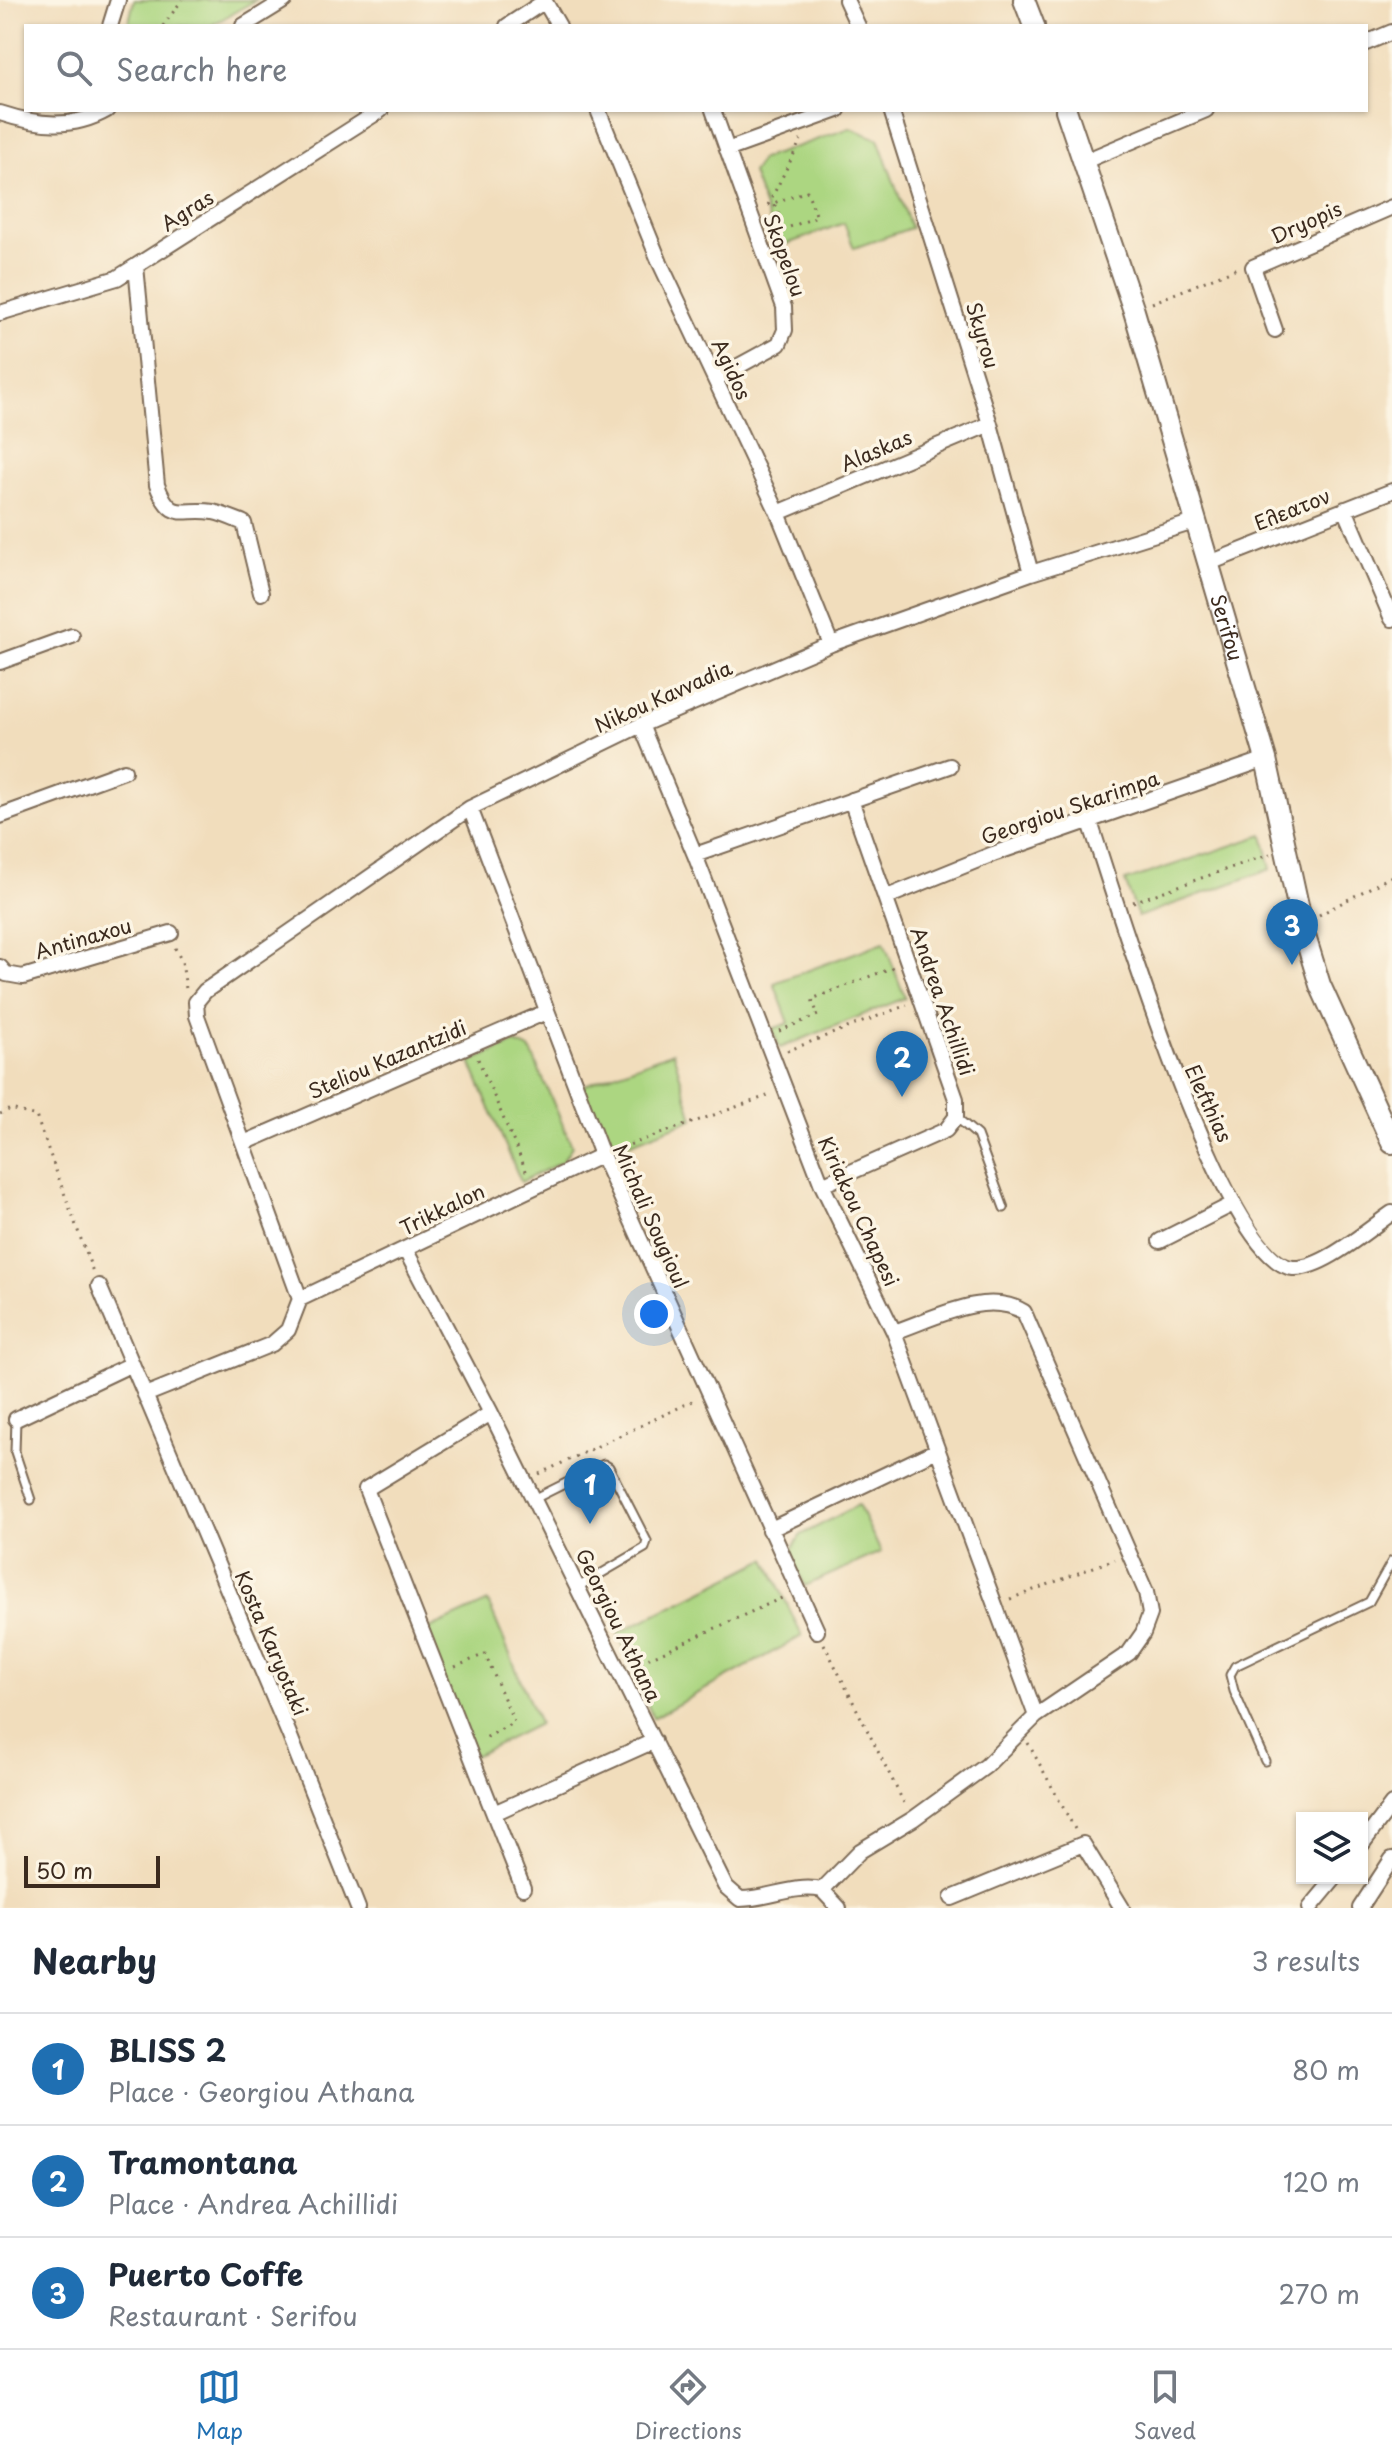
<!DOCTYPE html>
<meta charset="utf-8">
<style>
body{margin:0;font-family:"Playpen Sans",sans-serif;background:#f2f2f3;color:#1f2937}
.controls{position:absolute;right:24px;bottom:24px;display:grid;overflow:hidden;border-radius:0px;box-shadow:0 2px 6px #0004}
.controls button{width:72px;height:72px;display:grid;place-items:center;padding:0;border:0;border-bottom:2px solid #e0e1e3;background:#fff;color:#1f2937;font:40px sans-serif}
.scale{position:absolute;left:24px;bottom:20px;width:136px;box-sizing:border-box;padding-left:8px;border:4px solid #3b2a1e;border-top:0;font-size:22px;line-height:28px;white-space:nowrap;color:#3b2a1e;-webkit-text-stroke:6px #fcf5e5;paint-order:stroke}
.you{position:absolute;left:654px;top:1314px;width:28px;height:28px;margin:-20px;border:6px solid #fff;border-radius:50%;background:#1a73e8;box-shadow:0 0 0 12px #1a73e833}
.badge{display:grid;place-items:center;width:52px;height:52px;border-radius:50%;background:#1f6fb2;color:#fff;font-size:26px;font-weight:700}
.pin{position:absolute;translate:-50% -66px;filter:drop-shadow(0 2px 4px #0008)}
.pin::after{content:'';position:absolute;top:42px;width:28px;height:24px;background:inherit;clip-path:polygon(0 0,100% 0,50% 100%)}
.list{margin:0;padding:0;list-style:none}
h2{display:flex;justify-content:space-between;align-items:center;height:104px;margin:0;padding:0 32px;font-size:34px}
h2 small{font-size:26px;font-weight:400;color:#747a83}
.list li{display:grid;grid-template-columns:52px 1fr auto;gap:24px;align-items:center;box-sizing:border-box;height:112px;padding:0 32px;border-top:2px solid #e0e1e3}
.list b{display:block;font-size:30px;white-space:nowrap}
.list p{margin:0;font-size:26px;white-space:nowrap;color:#747a83}
.list em{font-size:26px;font-style:normal;color:#747a83}
.icon{flex:none;width:44px;height:44px;fill:none;stroke:currentColor;stroke-width:2;stroke-linecap:round;stroke-linejoin:round}
.map{position:relative;flex:none;width:1392px;height:1908px;overflow:hidden}
.search{position:absolute;background:#fff;box-shadow:0 2px 6px #0004;left:24px;right:24px;top:24px;height:88px;display:flex;align-items:center;gap:20px;box-sizing:border-box;padding:0 28px;border-radius:0px;color:#747a83;font-size:30px}
.sheet{height:440px;background:#fff}
nav{display:flex;justify-content:space-around;align-items:center;box-sizing:border-box;height:112px;border-top:2px solid #e0e1e3;background:#fff;font-size:22px;color:#747a83}
nav a{display:grid;justify-items:center;gap:4px}
nav .on{color:#1f6fb2}
.map>svg:first-child{display:block}
</style>
<div class="map">
<svg width="1392" height="1908" viewBox="0 0 1392 1908">
<rect width="100%" height="100%" fill="#fcf5e5"/>
<filter id="ink" filterUnits="userSpaceOnUse"><feTurbulence type="fractalNoise" baseFrequency=".0125" numOctaves="2"/><feDisplacementMap in="SourceGraphic" scale="16" xChannelSelector="R" yChannelSelector="G"/><feConvolveMatrix kernelMatrix="1 2 1 2 8 2 1 2 1" color-interpolation-filters="sRGB"/></filter>
<filter id="wash" filterUnits="userSpaceOnUse"><feTurbulence type="fractalNoise" baseFrequency=".006" numOctaves="4" result="noise"/><feDisplacementMap in="SourceGraphic" scale="32" xChannelSelector="R" yChannelSelector="G"/><feGaussianBlur stdDeviation="1.8" result="paint"/><feColorMatrix in="noise" values="0 0 0 0 0 0 0 0 0 0 0 0 0 0 0 0 0 1.4 0 .05"/><feComposite in="paint" operator="in"/></filter>
<g filter="url(#wash)">
<rect width="100%" height="100%" fill="#f1ddbc"/>
<path fill="#acd681" stroke="#748050" stroke-width="2" d="M134 0H256L210 26H128Z
M850 128 878 139 911 228 854 248 844 223 779 247 752 173 761 159Z
M1263 835 1271 869 1138 917 1125 881Z
M884 942 905 998 780 1048 772 1029 789 1023 774 983Z
M515 1043 530 1049 572 1146 562 1162 521 1182 470 1062Z
M673 1052 693 1119 608 1152 582 1086Z
M858 1505 881 1552 805 1586 791 1557V1550L801 1535Z
M766 1559 802 1636 653 1718 618 1633Z
M488 1602 539 1724 474 1756 423 1632Z"/>
</g>
<g filter="url(#ink)">
<g fill="none" stroke-linecap="round" stroke-linejoin="round">
<g stroke="#7b6955" stroke-width="11">
<path id="lane" d="M956 1117 977 1135 1004 1208
M16 1419 15 1452 31 1500
M534 1499 604 1464 609 1467 647 1541 645 1548 578 1587
M1265 1761 1234 1691 1230 1675 1235 1666 1369 1602 1392 1561"/>
</g>
<g stroke="#7b6955" stroke-width="18">
<path id="street" d="M544 0 559 26
M846 0 858 26
M110 26 118 0
M243 26 285 0
M507 26 545 1
M1366 43 1392 32
M598 110 660 263 778 513 831 644
M713 110 784 307 785 330 779 344 715 379
M891 110 990 424 1031 573
M0 113C37 125 72 130 107 110
M727 150 838 110
M1085 161 1206 110
M136 266 157 485C172 524 182 507 213 512 223 514 234 519 244 523L261 593
M0 313 117 278 381 110
M1275 330 1253 267 1392 207
M1345 509 1392 619
M778 513 990 424
M1207 564 1392 491
M0 662 72 636
M641 725 695 855 822 1185 894 1332 1036 1716
M470 808 602 1155 817 1631
M0 816 124 771
M1090 822C1113 891 1223 1262 1293 1268 1322 1270 1367 1230 1392 1213
M695 855 950 766
M887 897 993 854 1266 759
M0 967 6 974 23 977 171 933
M244 1143 546 1012
M822 1185 946 1130 956 1117V1099L851 800
M1160 1241 1233 1204
M405 1249 491 1413 725 1886 740 1899C769 1899 794 1884 822 1890
M99 1286 289 1734 358 1908
M300 1299 602 1155
M145 1395 272 1344 288 1330 300 1299 197 1016 196 1002 205 991 470 808 641 725 831 644 1031 573 1194 522
M491 1413 366 1489 523 1888
M16 1419 132 1364
M769 1530 937 1450
M494 1813 654 1741
M1362 1844 1392 1804
M822 1890 860 1851 913 1819 986 1766 1036 1716 1129 1653 1143 1633 1150 1614 1146 1592 1024 1312C986 1289 933 1319 894 1332
M822 1890 839 1908
M952 1898 1083 1844 1122 1908
M1310 1908 1335 1878
M1360 1908 1392 1859"/>
</g>
<g stroke="#7b6955" stroke-width="24">
<g id="secondary">
<path d="M1024 0 1034 26"/>
<path id="s1" d="M1066 110 1134 311 1266 759 1304 933 1320 985 1392 1143"/>
</g>
</g>
<path stroke="#7b6955" stroke-width="3" stroke-dasharray="2 6" stroke-linecap="butt" d="M163 26 182 0
M768 205 807 191 817 217 784 229 774 203
M768 205 801 140
M1152 303 1237 268
M1133 902 1270 854
M1319 915 1392 876
M175 948 182 962 186 989
M779 1031 818 1015 812 999 894 967
M787 1051 907 1005
M478 1059 527 1173
M0 1114 11 1109 36 1116 93 1272
M615 1150 770 1095
M539 1474 695 1400
M1010 1599 1115 1559
M824 1644 905 1805
M634 1665 784 1597
M455 1667 485 1654 514 1722 482 1740
M1028 1743 1076 1831"/>
<use href="#lane" stroke="#fff" stroke-width="7"/>
<use href="#street" stroke="#fff" stroke-width="14"/>
<use href="#secondary" stroke="#fff" stroke-width="20"/>
</g>
</g>
<g text-anchor="middle" dominant-baseline="central" stroke-width="7" stroke-linejoin="round" paint-order="stroke">
<g font-size="20" fill="#3b2a1e" stroke="#fcf5e5">
<text transform="translate(187 210) rotate(-32)">Agras</text>
<text transform="translate(1306 222) rotate(-24)">Dryopis</text>
<text transform="translate(785 255) rotate(70)">Skopelou</text>
<text transform="translate(983 335) rotate(73)">Skyrou</text>
<text transform="translate(732 369) rotate(65)">Agidos</text>
<text transform="translate(876 450) rotate(-23)">Alaskas</text>
<text transform="translate(1292 509) rotate(-22)">Ελεατον</text>
<text stroke="none"><textPath href="#s1" startOffset="542">Serifou</textPath></text>
<text transform="translate(663 696) rotate(-24)">Nikou Kavvadia</text>
<text transform="translate(1070 807) rotate(-19)">Georgiou Skarimpa</text>
<text transform="translate(83 938) rotate(-16)">Antinaxou</text>
<text transform="translate(943 1001) rotate(71)">Andrea Achillidi</text>
<text transform="translate(387 1059) rotate(-23)">Steliou Kazantzidi</text>
<text transform="translate(1209 1103) rotate(65)">Elefthias</text>
<text transform="translate(442 1209) rotate(-26)">Trikkalon</text>
<text transform="translate(859 1211) rotate(65)">Kiriakou Chapesi</text>
<text transform="translate(651 1216) rotate(66)">Michali Sougioul</text>
<text transform="translate(619 1625) rotate(64)">Georgiou Athana</text>
<text transform="translate(272 1643) rotate(67)">Kosta Karyotaki</text>
</g>
</g>
</svg>
<div class="controls">
<button><svg class="icon" aria-label="layers" viewBox="0 0 24 24"><path d="M12 4l9 5-9 5-9-5zM3 14l9 5 9-5"/></svg></button>
</div>
<div class="scale">50 m</div>
<div class="you"></div>
<div class="pin badge" style="left:590px;top:1524px">1</div>
<div class="pin badge" style="left:902px;top:1097px">2</div>
<div class="pin badge" style="left:1292px;top:965px">3</div>
<div class="search"><svg class="icon" aria-label="search" viewBox="0 0 24 24"><circle cx="10" cy="10" r="6"/><path d="M15 15l6 6"/></svg>Search here</div>
</div>
<section class="sheet">
<h2>Nearby<small>3 results</small></h2>
<ul class="list">
<li><span class="badge">1</span><div><b>BLISS 2</b><p>Place · Georgiou Athana</p></div><em>80 m</em></li>
<li><span class="badge">2</span><div><b>Tramontana</b><p>Place · Andrea Achillidi</p></div><em>120 m</em></li>
<li><span class="badge">3</span><div><b>Puerto Coffe</b><p>Restaurant · Serifou</p></div><em>270 m</em></li>
</ul>
</section>
<nav>
<a class="on"><svg class="icon" aria-label="map" viewBox="0 0 24 24"><path d="M3 6l6-2 6 2 6-2v14l-6 2-6-2-6 2zM9 4v14M15 6v14"/></svg>Map</a>
<a><svg class="icon" aria-label="directions" viewBox="0 0 24 24"><path d="M12 3l9 9-9 9-9-9zM9 14v-3h6M13 9l2 2-2 2"/></svg>Directions</a>
<a><svg class="icon" aria-label="saved" viewBox="0 0 24 24"><path d="M7 4h10v16l-5-4-5 4z"/></svg>Saved</a>
</nav>
